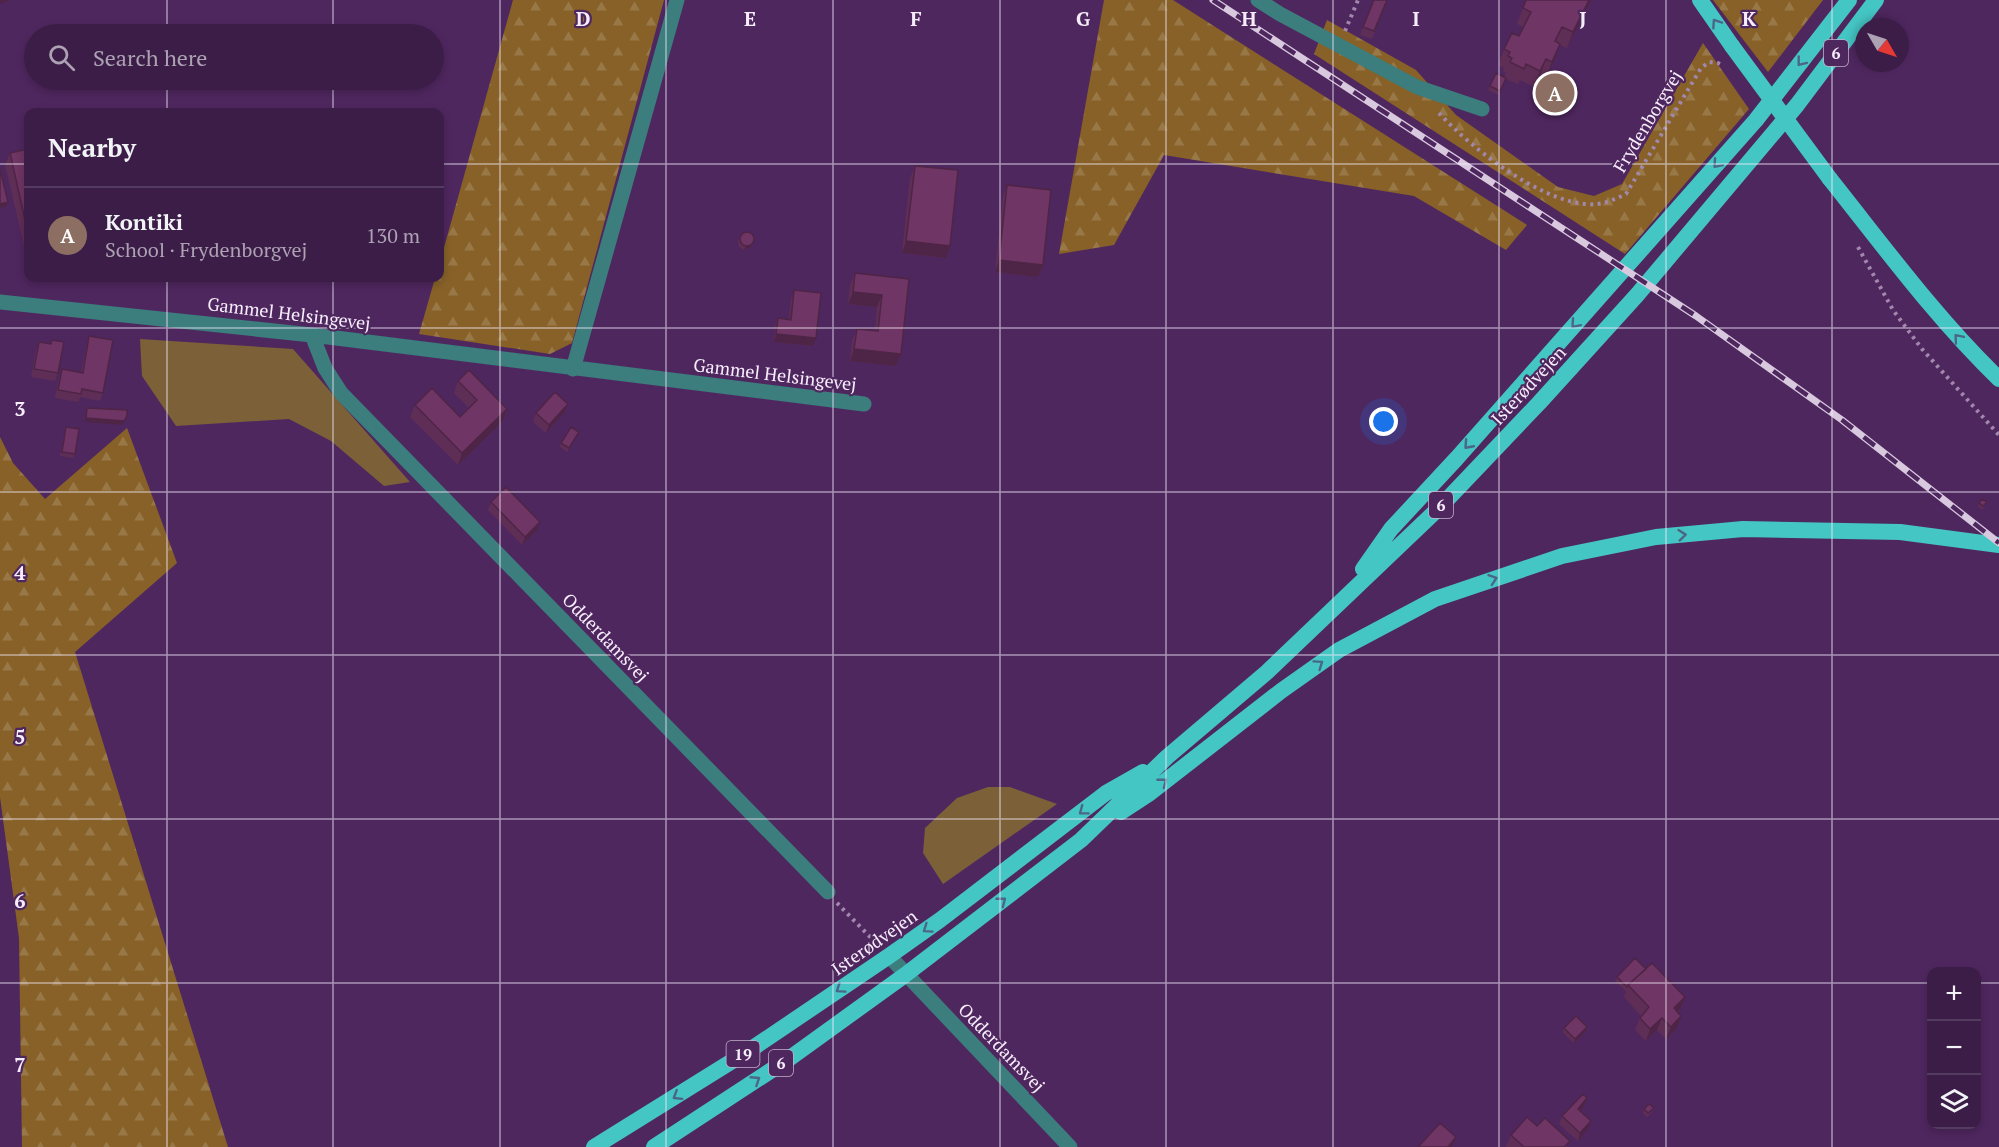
<!DOCTYPE html>
<meta charset="utf-8">
<style>
body{margin:0;font-family:"PT Serif",serif;background:#462a52;color:#f1f3f6}
.controls{position:absolute;right:18px;bottom:18px;display:grid;overflow:hidden;border-radius:12px;box-shadow:0 3px 9px #0003}
.controls button{width:54px;height:54px;display:grid;place-items:center;padding:0;border:0;border-bottom:2px solid #543b60;background:#3b1d47;color:#f1f3f6;font:30px sans-serif}
.compass{position:absolute;left:1855px;top:18px;width:54px;height:54px;border-radius:50%;background:#3b1d47;box-shadow:0 3px 9px #0003;rotate:129deg}
.you{position:absolute;left:1384px;top:422px;width:21px;height:21px;margin:-15px;border:4px solid #fff;border-radius:50%;background:#1a73e8;box-shadow:0 0 0 9px #1a73e833}
.badge{display:grid;place-items:center;width:39px;height:39px;border-radius:50%;background:#d6ab8b;color:#fff;font-size:20px;font-weight:700}
.pin{position:absolute;translate:-50% -50%;border:3px solid #fff;box-shadow:0 2px 6px #0006}
.list{margin:0;padding:0;list-style:none}
h2{display:flex;justify-content:space-between;align-items:center;height:78px;margin:0;padding:0 24px;font-size:26px}
h2 small{font-size:20px;font-weight:400;color:#aca2b4}
.list li{display:grid;grid-template-columns:39px 1fr auto;gap:18px;align-items:center;box-sizing:border-box;height:96px;padding:0 24px;border-top:2px solid #543b60}
.list b{display:block;font-size:22px;white-space:nowrap}
.list p{margin:0;font-size:20px;white-space:nowrap;color:#aca2b4}
.list em{font-size:20px;font-style:normal;color:#aca2b4}
.icon{flex:none;width:33px;height:33px;fill:none;stroke:currentColor;stroke-width:2;stroke-linecap:round;stroke-linejoin:round}
.map{position:relative;flex:none;width:1999px;height:1147px;overflow:hidden}
.search{position:absolute;background:#3b1d47;box-shadow:0 3px 9px #0003;left:24px;top:24px;width:420px;height:66px;display:flex;align-items:center;gap:15px;box-sizing:border-box;padding:0 21px;border-radius:33px;color:#aca2b4;font-size:22px}
.panel{position:absolute;background:#3b1d47;box-shadow:0 3px 9px #0003;left:24px;top:108px;width:420px;height:174px;border-radius:12px}
.map>svg:first-child{display:block}
</style>
<div class="map">
<svg width="1999" height="1147" viewBox="0 0 1999 1147">
<defs>
<pattern id="forest-firs" width="22" height="20" patternUnits="userSpaceOnUse" patternTransform="scale(1.5)"><rect width="22" height="20" fill="#876128"/><path d="M5 1l3.5 6h-7zM16 11l3.5 6h-7z" fill="#997848"/></pattern>
</defs>
<rect width="100%" height="100%" fill="#4f275f"/>
<path fill="#7c6038" d="M140 339 293 349 410 482 384 486 331 441 289 419 176 426 142 376Z
M988 787H1010L1057 804 943 884 923 853 925 828 957 798Z"/>
<path fill="url(#forest-firs)" d="M513 0H664L572 343 550 354 419 334 435 278H440V262Z
M1104 0H1173L1527 225 1506 250 1414 196 1164 155 1114 245 1059 254Z
M1713 0H1823L1768 72Z
M1327 20 1416 70 1456 115 1558 187 1594 196 1622 184 1703 43 1749 109 1625 254 1314 54Z
M127 428 177 563 75 652 228 1147H22L19 938 0 797V437L13 463 45 499Z"/>
<g fill="none" stroke-linecap="round" stroke-linejoin="round">
<path stroke="#a188ac" stroke-width="4" stroke-dasharray="3 4.5" stroke-linecap="butt" d="M1345 31 1358 0
M1439 113C1471 148 1538 200 1586 204 1601 206 1613 200 1626 194L1701 68 1709 62 1718 63 1724 66
M1858 247 1893 310 1922 349 1999 435
M837 903 878 945"/>
<path stroke="#3c7d7d" stroke-width="15" d="M1258 0 1280 14 1417 87 1482 109
M0 302 312 335 864 404
M312 335 325 368 341 393 828 892
M573 369 677 0
M889 956 1070 1147"/>
<path stroke="#44c6c5" stroke-width="16" d="M1700 0 1732 46
M1830 179C1885 248 1936 318 1999 379
M1363 569 1391 529 1457 458 1756 120 1849 0
M1121 812 1150 793 1281 691 1339 650 1435 599 1562 556 1656 537 1743 529 1900 532 1999 545
M594 1147 750 1050 889 956 940 920 1106 793 1143 772
M654 1147 790 1058 905 975 1081 840 1167 757 1267 672 1439 508 1539 403 1637 295 1797 105 1876 0"/>
<g stroke="#d8c9df" stroke-width="7">
<path id="rail" d="M1213 0 1696 316 1842 420 1999 543"/>
</g>
<use href="#rail" stroke="#4f275f" stroke-width="4.5" stroke-dasharray="14" stroke-linecap="butt"/>
<path stroke="#44c6c5" stroke-width="16" d="M1732 46 1830 179"/>
</g>
<path fill="#5f2e56" d="M1387 0 1372 39 1360 35 1363 27Z
M1526 0H1591L1567 48 1560 45 1555 59 1546 78 1540 75 1534 87 1520 80 1518 84 1506 79 1498 95 1488 90 1490 86 1504 77 1506 73 1503 71 1504 68 1498 65 1504 49 1519 36 1524 27 1517 24Z
M28 149V244L24 245 5 165 10 153Z
M915 166 950 246 946 258 902 253 910 178Z
M1007 185 1043 265 1038 277 995 272 1003 197Z
M740 237 754 239 750 248 744 250 739 247 738 241Z
M855 273 909 279 901 354 896 366 850 361 852 341 857 329 875 331 877 307 848 304 850 285Z
M794 290 813 346 774 342 775 327 778 318 789 320 791 299Z
M89 336 103 393 100 401 80 397 78 402 55 398 59 377 62 369 81 373 87 344Z
M52 340 58 373 55 381 31 377 36 350 39 342 50 344Z
M458 381 507 409 503 421 458 465 410 417 415 405 460 417 469 408 454 393Z
M568 404 565 412 546 433 533 422 536 413Z
M66 427 75 454 73 458 60 456Z
M579 432 567 452 560 447 561 443Z
M491 502 537 530 522 545 488 510Z
M1979 503 1985 506 1982 510 1978 507Z
M1617 977 1680 1009 1677 1012 1681 1016 1677 1028 1666 1039 1657 1030 1646 1041 1635 1030 1641 1016 1624 997 1626 991 1615 981Z
M1587 1027 1586 1031 1574 1043 1563 1033 1564 1028Z
M1587 1098 1584 1106 1580 1111 1591 1121 1588 1129 1578 1141 1559 1124 1562 1116Z
M1654 1108 1652 1112 1647 1117 1643 1113 1644 1109Z
M1537 1126 1568 1147H1506L1511 1135Z"/>
<path fill="#4e2546" d="M0 0H11L0 4Z
M1589 0H1591L1567 48 1573 32Z
M1560 44 1555 59 1546 78 1552 62Z
M1546 59 1540 75 1534 87 1540 71Z
M8 202 7 206 0 208V204Z
M28 233V244L24 245Z
M754 239 750 248 744 250 746 246Z
M906 241 950 246 946 258 902 253Z
M999 260 1043 265 1038 277 995 272Z
M853 292 882 295 877 307 848 304Z
M776 334 816 338 813 346 774 342Z
M854 349 901 354 896 366 850 361Z
M568 404 565 412 546 433 549 425Z
M507 409 503 421 458 465 462 453Z
M127 416 122 425 85 422 86 418Z
M540 522 537 530 522 545 525 537Z
M1685 997 1680 1009 1669 1020 1674 1008Z
M1681 1016 1677 1028 1666 1039 1671 1027Z
M1662 1018 1657 1030 1646 1041 1650 1029Z
M1587 1027 1586 1031 1574 1043 1575 1039Z
M1587 1098 1584 1106 1575 1117 1578 1109Z
M1591 1121 1588 1129 1578 1141 1580 1133Z
M1456 1137 1452 1147H1448Z"/>
<path fill="#6f3564" stroke="#4e2546" stroke-width="1.5" d="M1374 0H1387L1374 31 1363 27Z
M1526 0H1589L1573 32 1562 27 1555 41 1560 44 1552 62 1546 59 1540 71 1526 64 1524 69 1510 62 1512 58 1508 56 1510 52 1504 49 1512 33 1519 36 1531 12 1523 8Z
M1496 73 1506 78 1500 91 1490 86Z
M28 149V233L10 153Z
M915 166 958 170 950 246 906 241Z
M0 169 8 202 0 204Z
M1007 185 1051 190 1043 265 999 260Z
M740 239a7 7 0 1 1 14 0a7 7 0 1 1-14 0Z
M855 273 909 279 901 354 854 349 857 329 878 331 882 295 853 292Z
M794 290 821 293 816 338 776 334 778 318 791 320Z
M89 336 113 340 103 393 82 389 81 394 58 390 62 369 83 373Z
M52 340 64 342 58 373 34 369 39 342 51 344Z
M469 370 507 409 462 453 415 405 432 388 460 417 477 400 458 381Z
M555 392 568 404 549 425 536 413Z
M87 408 127 410V416L124 421 86 418Z
M66 427 79 429 75 454 62 452Z
M571 427 579 432 569 448 561 443Z
M506 487 540 522 525 537 491 502Z
M1982 499 1987 502 1983 506 1979 503Z
M1635 958 1646 969 1628 985 1627 987 1617 977Z
M1652 963 1685 997 1674 1008 1681 1016 1671 1027 1662 1018 1650 1029 1640 1018 1649 1007 1628 985Z
M1576 1016 1587 1027 1575 1039 1564 1028Z
M1583 1094 1587 1098 1578 1109 1591 1121 1580 1133 1562 1116Z
M1649 1104 1654 1108 1648 1113 1644 1109Z
M1527 1117 1537 1126 1545 1118 1570 1141 1564 1147H1524L1511 1135Z
M1440 1123 1456 1137 1448 1147H1418Z"/>
<defs><path id="oneway-chevron" d="M-2-3.5L2.5 0L-2 3.5" fill="none" stroke-width="1.6" stroke-linecap="round" stroke-linejoin="round" transform="scale(1.5)"/></defs>
<g stroke="#4b6788">
<use href="#oneway-chevron" transform="translate(1716 23) rotate(-124)"/>
<use href="#oneway-chevron" transform="translate(1801 62) rotate(128)"/>
<use href="#oneway-chevron" transform="translate(1717 164) rotate(131)"/>
<use href="#oneway-chevron" transform="translate(1575 324) rotate(131)"/>
<use href="#oneway-chevron" transform="translate(1958 338) rotate(-130)"/>
<use href="#oneway-chevron" transform="translate(1468 445) rotate(132)"/>
<use href="#oneway-chevron" transform="translate(1682 535) rotate(-6)"/>
<use href="#oneway-chevron" transform="translate(1493 579) rotate(-19)"/>
<use href="#oneway-chevron" transform="translate(1319 664) rotate(-35)"/>
<use href="#oneway-chevron" transform="translate(1163 782) rotate(-38)"/>
<use href="#oneway-chevron" transform="translate(1083 811) rotate(143)"/>
<use href="#oneway-chevron" transform="translate(1002 901) rotate(-38)"/>
<use href="#oneway-chevron" transform="translate(927 929) rotate(145)"/>
<use href="#oneway-chevron" transform="translate(840 989) rotate(146)"/>
<use href="#oneway-chevron" transform="translate(756 1080) rotate(-33)"/>
<use href="#oneway-chevron" transform="translate(677 1096) rotate(148)"/>
</g>
<path fill="none" stroke="#f6edfb" stroke-width="1.5" stroke-opacity="0.55" d="M167 0V34M333 0V34M500 0V1147M666 0V1147M833 0V1147M1000 0V1147M1166 0V1147M1333 0V1147M1499 0V1147M1666 0V1147M1832 0V1147M167 80V112M333 80V112M0 164H28M440 164H1999M167 278V1147M333 278V1147M0 328H1999M0 492H1999M0 655H1999M0 819H1999M0 983H1932M1976 983H1999"/>
<g text-anchor="middle" dominant-baseline="central" stroke-width="4.5" stroke-linejoin="round" paint-order="stroke">
<g fill="#4f275f" stroke="#c4b2cc" stroke-width="1.5">
<rect x="1824" y="40" width="24" height="26" rx="4.5"/>
<rect x="1429" y="492" width="24" height="26" rx="4.5"/>
<rect x="726.5" y="1041" width="33" height="26" rx="4.5"/>
<rect x="769" y="1050" width="24" height="26" rx="4.5"/>
</g>
<g font-size="16" font-weight="bold" fill="#f6edfb">
<text x="1836" y="53">6</text>
<text x="1441" y="505">6</text>
<text x="743" y="1054">19</text>
<text x="781" y="1063">6</text>
</g>
<g font-size="18" fill="#f6edfb" stroke="#4f275f">
<text transform="translate(1647 121) rotate(-59)">Frydenborgvej</text>
<text transform="translate(289 313) rotate(7)">Gammel Helsingevej</text>
<text transform="translate(775 374) rotate(7)">Gammel Helsingevej</text>
<text transform="translate(1528 385) rotate(-47)">Isterødvejen</text>
<text transform="translate(606 637) rotate(46)">Odderdamsvej</text>
<text transform="translate(874 942) rotate(-35)">Isterødvejen</text>
<text transform="translate(1002 1047) rotate(46)">Odderdamsvej</text>
</g>
</g>
<g font-size="20" text-anchor="middle" font-weight="bold" fill="#f6edfb" stroke="#4f275f" stroke-width="4.5" stroke-linejoin="round" paint-order="stroke">
<text x="583" y="26">D</text>
<text x="750" y="26">E</text>
<text x="916" y="26">F</text>
<text x="1083" y="26">G</text>
<text x="1249" y="26">H</text>
<text x="1416" y="26">I</text>
<text x="1583" y="26">J</text>
<text x="1749" y="26">K</text>
<text x="20" y="416">3</text>
<text x="20" y="580">4</text>
<text x="20" y="744">5</text>
<text x="20" y="908">6</text>
<text x="20" y="1072">7</text>
</g>
</svg>
<div class="controls">
<button>+</button>
<button>−</button>
<button><svg class="icon" aria-label="layers" viewBox="0 0 24 24"><path d="M12 4l9 5-9 5-9-5zM3 14l9 5 9-5"/></svg></button>
</div>
<svg class="compass" viewBox="-18 -18 36 36"><path d="M0-13l5 13h-10z" fill="#e53935"/><path d="M0 13l5-13h-10z" fill="#aca2b4"/></svg>
<div class="you"></div>
<div class="pin badge" style="left:1555px;top:93px;background:#8d6e63">A</div>
<div class="search"><svg class="icon" aria-label="search" viewBox="0 0 24 24"><circle cx="10" cy="10" r="6"/><path d="M15 15l6 6"/></svg>Search here</div>
<section class="panel">
<h2>Nearby<small></small></h2>
<ul class="list">
<li><span class="badge" style="background:#8d6e63">A</span><div><b>Kontiki</b><p>School · Frydenborgvej</p></div><em>130 m</em></li>
</ul>
</section>
</div>
